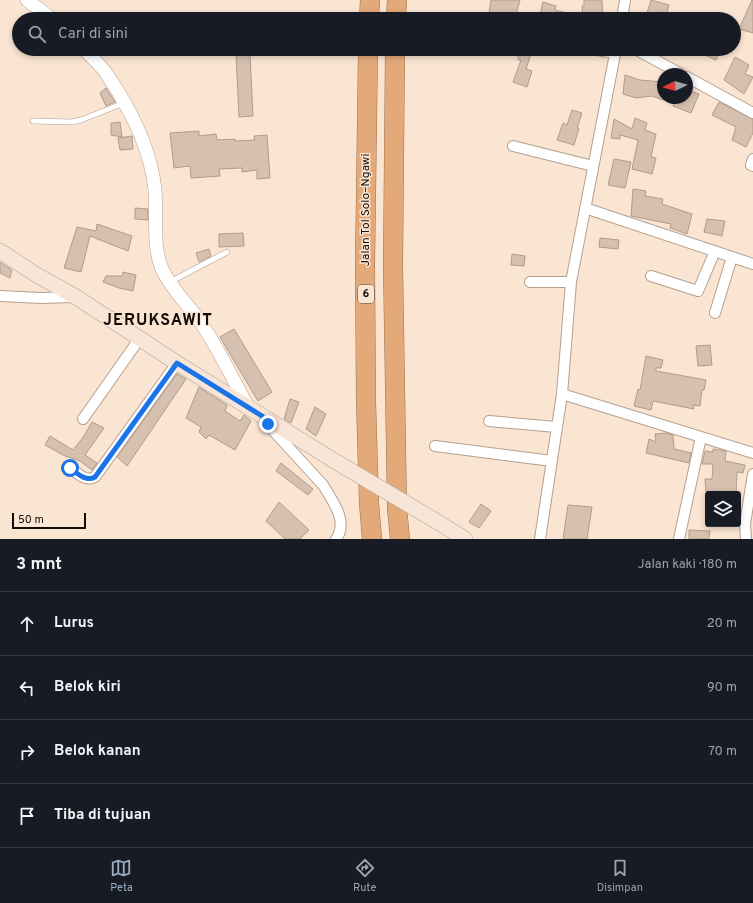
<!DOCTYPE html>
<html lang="id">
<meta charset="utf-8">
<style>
body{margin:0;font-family:Overpass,sans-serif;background:#20242c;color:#f1f3f6}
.controls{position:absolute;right:12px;bottom:12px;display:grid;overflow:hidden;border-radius:4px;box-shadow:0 2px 6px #0003}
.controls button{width:36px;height:36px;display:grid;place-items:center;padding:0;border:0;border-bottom:1px solid #363941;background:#171b24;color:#f1f3f6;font:20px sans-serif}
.compass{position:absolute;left:657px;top:68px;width:36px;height:36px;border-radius:50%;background:#171b24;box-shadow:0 2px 6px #0003;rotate:265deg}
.scale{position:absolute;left:12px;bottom:10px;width:74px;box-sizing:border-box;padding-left:4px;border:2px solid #120b06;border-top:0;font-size:11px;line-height:14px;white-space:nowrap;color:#120b06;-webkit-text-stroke:3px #fae4d2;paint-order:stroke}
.stop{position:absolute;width:12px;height:12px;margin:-9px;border:3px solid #1a73e8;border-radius:50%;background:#fff}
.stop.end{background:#1a73e8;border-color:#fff;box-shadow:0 1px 4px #0008}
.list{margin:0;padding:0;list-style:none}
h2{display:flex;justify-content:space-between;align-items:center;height:52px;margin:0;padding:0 16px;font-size:17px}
h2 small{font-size:13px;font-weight:400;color:#9ea1a6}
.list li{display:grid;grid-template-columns:26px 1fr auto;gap:12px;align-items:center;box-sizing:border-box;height:64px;padding:0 16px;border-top:1px solid #363941}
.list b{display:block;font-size:15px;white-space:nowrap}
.list em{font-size:13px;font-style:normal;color:#9ea1a6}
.icon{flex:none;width:22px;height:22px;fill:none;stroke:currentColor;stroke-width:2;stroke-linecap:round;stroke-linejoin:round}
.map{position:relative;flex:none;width:753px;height:539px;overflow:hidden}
.search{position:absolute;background:#171b24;box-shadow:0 2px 6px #0003;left:12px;right:12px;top:12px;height:44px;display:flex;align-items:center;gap:10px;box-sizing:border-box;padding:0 14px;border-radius:22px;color:#9ea1a6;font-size:15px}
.sheet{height:308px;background:#171b24}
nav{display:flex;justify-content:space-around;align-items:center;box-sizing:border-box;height:56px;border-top:1px solid #363941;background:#171b24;font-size:11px;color:#9ea1a6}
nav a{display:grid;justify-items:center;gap:2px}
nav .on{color:#9ab0c0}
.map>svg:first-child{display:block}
</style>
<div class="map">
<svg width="753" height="539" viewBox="0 0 753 539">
<rect width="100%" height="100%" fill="#fae4d2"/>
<path fill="#d6c0af" stroke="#b19c8b" d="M491 0H520L515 19H493L494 13 489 12Z
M584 0H602L603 19H583L582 6H584Z
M651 0 669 5 665 19H645Z
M752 0H753V33L739 29Z
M543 2 556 6 555 10 579 16 578 19H539Z
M691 49H712L719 52 716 60Z
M518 51H532L526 69 532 71 527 87 513 82 521 60H518Z
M236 55H250L253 116 239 117Z
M735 57 749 65 745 74 753 77 744 94 724 80Z
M625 75 640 80 663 82V100L652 96 636 98 623 94Z
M106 88 115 102 106 106 100 93Z
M687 90 699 94 691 113 673 106 677 98H687Z
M719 102 753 119V133L746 147 732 140 736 127 712 115Z
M572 110 582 113 577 128H579L574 145 557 140 563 123 567 125Z
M635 118 647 123 645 130 656 134 651 157 656 158 652 174 632 169 638 140 620 135V139L611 138 614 119 632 129Z
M120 122 122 137 111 135V123Z
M199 131V136L216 134 217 140 235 139V141L255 140 254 136 267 135 270 178 257 179V170L242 172V168L219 169 220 176 191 178 190 166 174 168 170 133Z
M132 136 133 149 120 150 118 138Z
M614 159 631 162 625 188 608 185Z
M633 189 646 191 645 196 663 199 662 204 692 214 687 234 670 228 671 224 631 216Z
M135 208 148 209V220L135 219Z
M707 219 725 221 722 236 704 232Z
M97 224 132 236 128 251 90 236 81 272 64 268 77 227 96 231Z
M243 233 244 246 219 247V234Z
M600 238 619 240 618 249 599 247Z
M209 249 211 256 199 262 196 253Z
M512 254 525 256 524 266 511 265Z
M0 262 12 270 10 278 0 273Z
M123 272 136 275 133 291 119 288 103 282 106 276H122Z
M234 329 272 392 258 401 220 337Z
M710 345 712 365 698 366 696 346Z
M646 356 663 360 661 368H656V371L706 380 704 390H702L700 406 693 405 694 409 653 401 651 410 634 406 638 389 640 390Z
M177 374 186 379 127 466 117 457Z
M199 387 227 405 225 411 240 421 244 415 251 421 235 450 209 435 206 439 199 432 201 427 186 418Z
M290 399 299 402 291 423 284 419Z
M315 407 326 414 316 436 306 429Z
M92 422 104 428 85 455 97 463 92 470 80 461 65 456 45 445 50 436 73 450 84 436Z
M666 433 673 435 674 449 691 453 689 463 646 453 649 439 656 442 655 434Z
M713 449 726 451 725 461 745 465 743 473 737 472 736 494H721V491L706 492 705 479H712L713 464H702L705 451 713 452Z
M281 463 313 489 308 495 276 471Z
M279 502 309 530 300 539H285L266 521Z
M481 504 491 511 479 528 469 522Z
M568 505 592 507 587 539H563Z
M689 530 710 531 709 539H689Z"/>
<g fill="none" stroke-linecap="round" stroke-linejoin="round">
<g stroke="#b5a08f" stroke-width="6">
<path id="service" d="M33 121 72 122 81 120 124 103
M170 282 227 252"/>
</g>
<g stroke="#b5a08f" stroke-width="12">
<path id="minor" d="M622 19 625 0
M591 49 615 53
M635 49 681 74
M687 77 753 113
M513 146 593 166
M753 159 751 165 753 166
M585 208 753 264
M651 276 698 291 715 251
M530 282H571
M0 296 41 298 74 297
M715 313 732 257
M562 394 753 453
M83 419 140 338
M489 421 556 427
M269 426 323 485C332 500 349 522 336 539
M435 446 552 461
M71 468C78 474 86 482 95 477L177 363
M540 539 562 394 571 282 616 49
M679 539 701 437
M746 539 745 524 753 474"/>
</g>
<g stroke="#b5a08f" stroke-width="14">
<path id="tertiary" d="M27 0 52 19
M84 49C92 58 102 66 108 76 131 110 151 149 155 190 157 214 152 249 163 271 172 289 187 304 199 320 218 347 232 378 248 407"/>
</g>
<g stroke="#b5a08f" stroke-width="16">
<path id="secondary" d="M0 251 35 274 76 297 177 363 333 460
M436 521 465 539"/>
</g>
<g stroke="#9a7251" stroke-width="20">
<path id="motorway" d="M369 19 370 0
M396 19 397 0
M368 49 365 266 366 401 369 503 372 539
M395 49 393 266 397 508 400 539"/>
</g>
<use href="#service" stroke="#fff" stroke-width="5"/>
<use href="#minor" stroke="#fff" stroke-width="10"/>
<use href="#tertiary" stroke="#fff" stroke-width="13"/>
<use href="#secondary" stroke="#f7e5d7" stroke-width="15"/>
<use href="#motorway" stroke="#e4a979" stroke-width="19"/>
<g stroke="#b5a08f" stroke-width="16" stroke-linecap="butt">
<path id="secondary-bridge" d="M333 460 436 521"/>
</g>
<use href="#secondary-bridge" stroke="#f7e5d7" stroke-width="15"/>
</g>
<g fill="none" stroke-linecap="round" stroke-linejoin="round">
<path stroke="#1a73e8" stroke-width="5" d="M70 468C78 474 86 482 95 477L177 363 262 416 268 424"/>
</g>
<g text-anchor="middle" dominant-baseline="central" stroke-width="3" stroke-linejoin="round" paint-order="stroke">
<rect fill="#fae4d2" stroke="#584c43" stroke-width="1" x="358" y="285" width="16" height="18" rx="3"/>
<g font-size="11" font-weight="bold" fill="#120b06">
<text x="366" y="294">6</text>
</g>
<g font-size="12" fill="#120b06" stroke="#fae4d2">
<text transform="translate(366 210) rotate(-90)">Jalan Tol Solo–Ngawi</text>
</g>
<g font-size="16" font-weight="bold" letter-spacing="1" fill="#120b06" stroke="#fae4d2">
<text x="158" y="321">JERUKSAWIT</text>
</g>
</g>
</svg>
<div class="controls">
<button><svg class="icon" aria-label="layers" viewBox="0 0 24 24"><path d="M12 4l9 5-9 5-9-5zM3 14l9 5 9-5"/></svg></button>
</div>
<svg class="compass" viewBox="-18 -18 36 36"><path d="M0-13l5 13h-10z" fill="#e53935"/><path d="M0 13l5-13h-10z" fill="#9ea1a6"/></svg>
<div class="scale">50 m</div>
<div class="stop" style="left:70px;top:468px"></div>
<div class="stop end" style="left:268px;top:424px"></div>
<div class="search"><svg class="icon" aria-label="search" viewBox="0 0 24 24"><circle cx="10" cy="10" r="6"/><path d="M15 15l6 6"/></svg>Cari di sini</div>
</div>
<section class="sheet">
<h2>3 mnt<small>Jalan kaki · 180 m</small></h2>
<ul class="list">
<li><svg class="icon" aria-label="ahead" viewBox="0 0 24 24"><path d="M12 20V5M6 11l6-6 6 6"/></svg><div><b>Lurus</b></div><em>20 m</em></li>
<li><svg class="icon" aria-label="left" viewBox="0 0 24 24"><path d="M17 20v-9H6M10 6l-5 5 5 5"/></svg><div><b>Belok kiri</b></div><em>90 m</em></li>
<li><svg class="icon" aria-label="right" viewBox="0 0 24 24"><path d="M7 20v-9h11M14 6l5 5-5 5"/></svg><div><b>Belok kanan</b></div><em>70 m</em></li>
<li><svg class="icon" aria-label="arrive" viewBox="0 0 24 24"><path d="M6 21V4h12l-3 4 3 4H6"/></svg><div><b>Tiba di tujuan</b></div></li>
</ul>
</section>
<nav>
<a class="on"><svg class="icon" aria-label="map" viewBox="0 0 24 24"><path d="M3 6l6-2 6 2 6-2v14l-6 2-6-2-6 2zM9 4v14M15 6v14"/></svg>Peta</a>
<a><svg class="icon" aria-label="directions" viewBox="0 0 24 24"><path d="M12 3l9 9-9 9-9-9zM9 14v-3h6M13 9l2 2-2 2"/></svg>Rute</a>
<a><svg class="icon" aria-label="saved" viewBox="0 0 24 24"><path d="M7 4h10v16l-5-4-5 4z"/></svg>Disimpan</a>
</nav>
